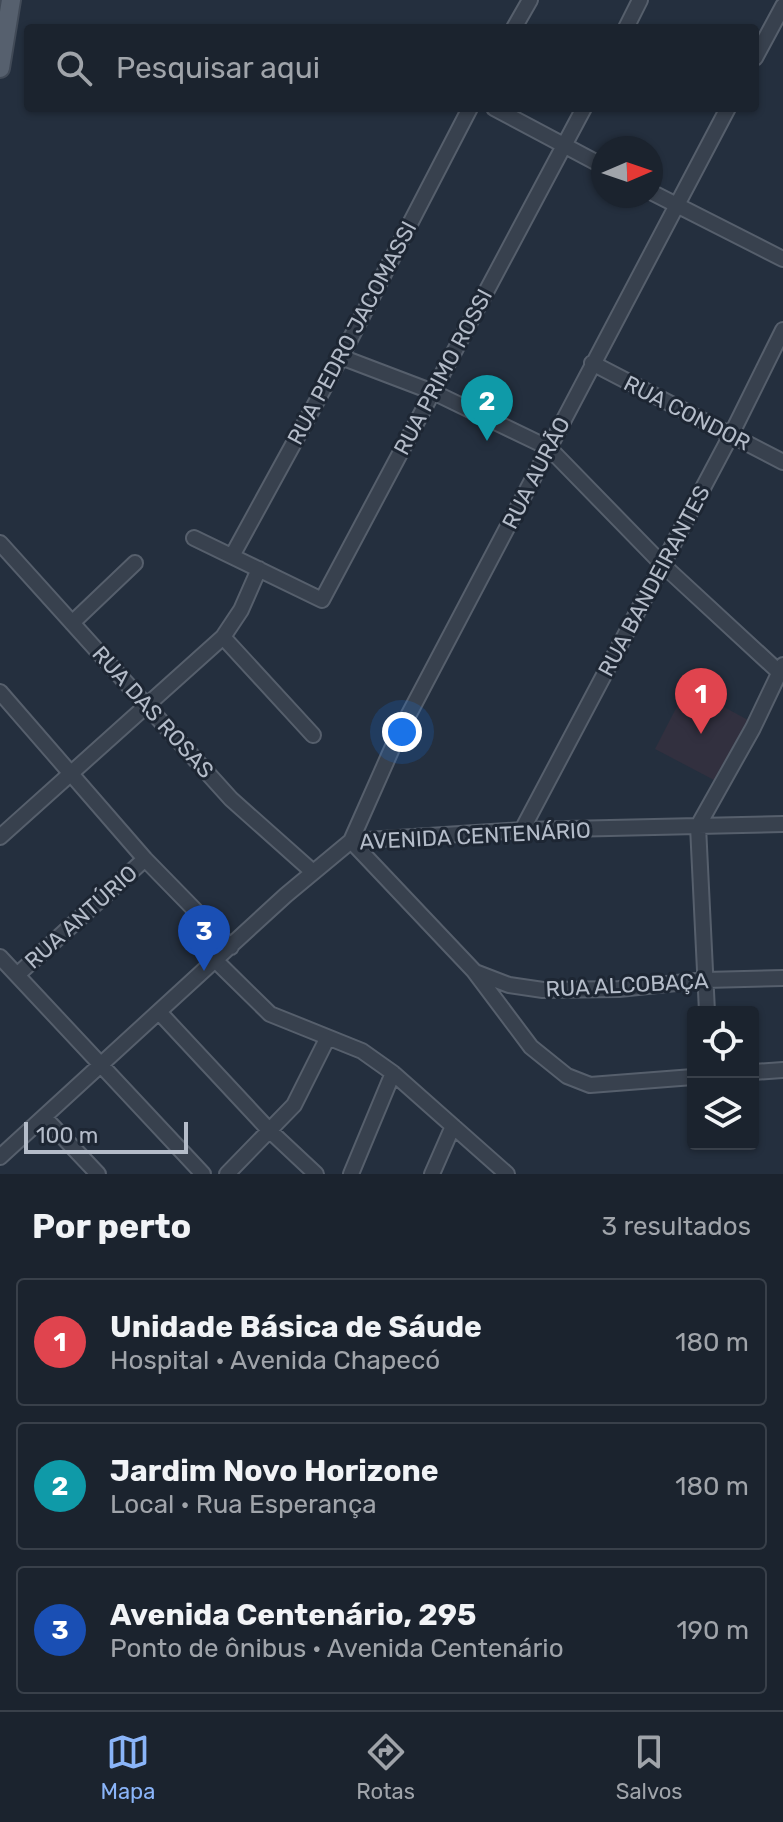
<!DOCTYPE html>
<html lang="pt">
<meta charset="utf-8">
<style>
body{margin:0;font-family:Rubik,sans-serif;background:#242b36;color:#f1f3f6}
.controls{position:absolute;right:24px;bottom:24px;display:grid;overflow:hidden;border-radius:8px;box-shadow:0 2px 6px #0004}
.controls button{width:72px;height:72px;display:grid;place-items:center;padding:0;border:0;border-bottom:2px solid #39404a;background:#1b232e;color:#f1f3f6;font:40px sans-serif}
.compass{position:absolute;left:591px;top:136px;width:72px;height:72px;border-radius:50%;background:#1b232e;box-shadow:0 2px 6px #0004;rotate:88deg}
.scale{position:absolute;left:24px;bottom:20px;width:164px;box-sizing:border-box;padding-left:8px;border:4px solid #b4bcc9;border-top:0;font-size:22px;line-height:28px;white-space:nowrap;color:#b4bcc9;-webkit-text-stroke:6px #1d2633;paint-order:stroke}
.you{position:absolute;left:402px;top:732px;width:28px;height:28px;margin:-20px;border:6px solid #fff;border-radius:50%;background:#1a73e8;box-shadow:0 0 0 12px #1a73e833}
.badge{display:grid;place-items:center;width:52px;height:52px;border-radius:50%;background:#8ab4f8;color:#fff;font-size:26px;font-weight:700}
.pin{position:absolute;translate:-50% -66px;filter:drop-shadow(0 2px 4px #0008)}
.pin::after{content:'';position:absolute;top:42px;width:28px;height:24px;background:inherit;clip-path:polygon(0 0,100% 0,50% 100%)}
.list{margin:0;padding:0;list-style:none}
h2{display:flex;justify-content:space-between;align-items:center;height:104px;margin:0;padding:0 32px;font-size:34px}
h2 small{font-size:26px;font-weight:400;color:#a0a4aa}
.list li{display:grid;grid-template-columns:52px 1fr auto;gap:24px;align-items:center;box-sizing:border-box;height:128px;margin:0 16px 16px;padding:0 16px;border:2px solid #39404a;border-radius:8px}
.list b{display:block;font-size:30px;white-space:nowrap}
.list p{margin:0;font-size:26px;white-space:nowrap;color:#a0a4aa}
.list em{font-size:26px;font-style:normal;color:#a0a4aa}
.icon{flex:none;width:44px;height:44px;fill:none;stroke:currentColor;stroke-width:2;stroke-linecap:round;stroke-linejoin:round}
.map{position:relative;flex:none;width:783px;height:1174px;overflow:hidden}
.search{position:absolute;background:#1b232e;box-shadow:0 2px 6px #0004;left:24px;right:24px;top:24px;height:88px;display:flex;align-items:center;gap:20px;box-sizing:border-box;padding:0 28px;border-radius:8px;color:#a0a4aa;font-size:30px}
.sheet{height:536px;background:#1b232e}
nav{display:flex;justify-content:space-around;align-items:center;box-sizing:border-box;height:112px;border-top:2px solid #39404a;background:#1b232e;font-size:22px;color:#a0a4aa}
nav a{display:grid;justify-items:center;gap:4px}
nav .on{color:#8ab4f8}
.map>svg:first-child{display:block}
</style>
<div class="map">
<svg width="783" height="1174" viewBox="0 0 783 1174">
<rect width="100%" height="100%" fill="#242f3e"/>
<path fill="#32303f" d="M687 687 748 720 714 780 655 749Z"/>
<g fill="none" stroke-linecap="round" stroke-linejoin="round">
<g stroke="#565f6c" stroke-width="18">
<path id="minor" d="M514 28 530 0
M626 28 640 0
M755 58 783 6
M494 108 603 166
M651 192 783 259
M341 357 433 392 549 448 663 565 779 672
M592 363 783 462
M194 538 322 600 584 108
M0 543 231 799 313 872
M232 556 341 357 470 108
M72 623 135 563
M223 637 313 735
M0 692 145 859 231 947
M522 830 731 435 783 330
M0 837 223 637 241 610 259 569
M351 841 398 735 728 108
M351 841 474 971 531 1047 567 1076 590 1085 693 1077
M0 957 203 1174
M215 960 270 1014 362 1051 393 1073 507 1174
M475 972 509 985 543 990 619 989 705 980 783 978
M17 975 145 859
M707 1012 698 826 753 728 783 665
M160 1013 269 1130 316 1174
M753 1072 783 1070
M44 1117 98 1174
M0 1157 286 895 351 841 522 830 783 824
M227 1174 294 1105 327 1039
M351 1174 393 1073
M432 1174 453 1126"/>
</g>
<g stroke="#414a57" stroke-width="22">
<path id="major" d="M0 68 11 0"/>
</g>
<use href="#minor" stroke="#38414e" stroke-width="14"/>
<use href="#major" stroke="#56606e" stroke-width="18"/>
</g>
<g text-anchor="middle" dominant-baseline="central" stroke-width="6" stroke-linejoin="round" paint-order="stroke">
<g font-size="22" fill="#b4bcc9" stroke="#1d2633">
<text transform="translate(352 333) rotate(-62)">RUA PEDRO JACOMASSI</text>
<text transform="translate(443 372) rotate(-62)">RUA PRIMO ROSSI</text>
<text transform="translate(687 413) rotate(27)">RUA CONDOR</text>
<text transform="translate(536 473) rotate(-63)">RUA AURÃO</text>
<text transform="translate(654 581) rotate(-62)">RUA BANDEIRANTES</text>
<text transform="translate(153 712) rotate(48)">RUA DAS ROSAS</text>
<text transform="translate(475 836) rotate(-3)">AVENIDA CENTENÁRIO</text>
<text transform="translate(81 917) rotate(-42)">RUA ANTÚRIO</text>
<text transform="translate(627 985) rotate(-3)">RUA ALCOBAÇA</text>
</g>
</g>
</svg>
<div class="controls">
<button><svg class="icon" aria-label="locate" viewBox="0 0 24 24"><circle cx="12" cy="12" r="6"/><path d="M12 2v4M12 18v4M2 12h4M18 12h4"/></svg></button>
<button><svg class="icon" aria-label="layers" viewBox="0 0 24 24"><path d="M12 4l9 5-9 5-9-5zM3 14l9 5 9-5"/></svg></button>
</div>
<svg class="compass" viewBox="-18 -18 36 36"><path d="M0-13l5 13h-10z" fill="#e53935"/><path d="M0 13l5-13h-10z" fill="#a0a4aa"/></svg>
<div class="scale">100 m</div>
<div class="you"></div>
<div class="pin badge" style="left:701px;top:734px;background:#e0444e">1</div>
<div class="pin badge" style="left:487px;top:441px;background:#0f9aa8">2</div>
<div class="pin badge" style="left:204px;top:971px;background:#1a4fb4">3</div>
<div class="search"><svg class="icon" aria-label="search" viewBox="0 0 24 24"><circle cx="10" cy="10" r="6"/><path d="M15 15l6 6"/></svg>Pesquisar aqui</div>
</div>
<section class="sheet">
<h2>Por perto<small>3 resultados</small></h2>
<ul class="list">
<li><span class="badge" style="background:#e0444e">1</span><div><b>Unidade Básica de Sáude</b><p>Hospital · Avenida Chapecó</p></div><em>180 m</em></li>
<li><span class="badge" style="background:#0f9aa8">2</span><div><b>Jardim Novo Horizone</b><p>Local · Rua Esperança</p></div><em>180 m</em></li>
<li><span class="badge" style="background:#1a4fb4">3</span><div><b>Avenida Centenário, 295</b><p>Ponto de ônibus · Avenida Centenário</p></div><em>190 m</em></li>
</ul>
</section>
<nav>
<a class="on"><svg class="icon" aria-label="map" viewBox="0 0 24 24"><path d="M3 6l6-2 6 2 6-2v14l-6 2-6-2-6 2zM9 4v14M15 6v14"/></svg>Mapa</a>
<a><svg class="icon" aria-label="directions" viewBox="0 0 24 24"><path d="M12 3l9 9-9 9-9-9zM9 14v-3h6M13 9l2 2-2 2"/></svg>Rotas</a>
<a><svg class="icon" aria-label="saved" viewBox="0 0 24 24"><path d="M7 4h10v16l-5-4-5 4z"/></svg>Salvos</a>
</nav>
